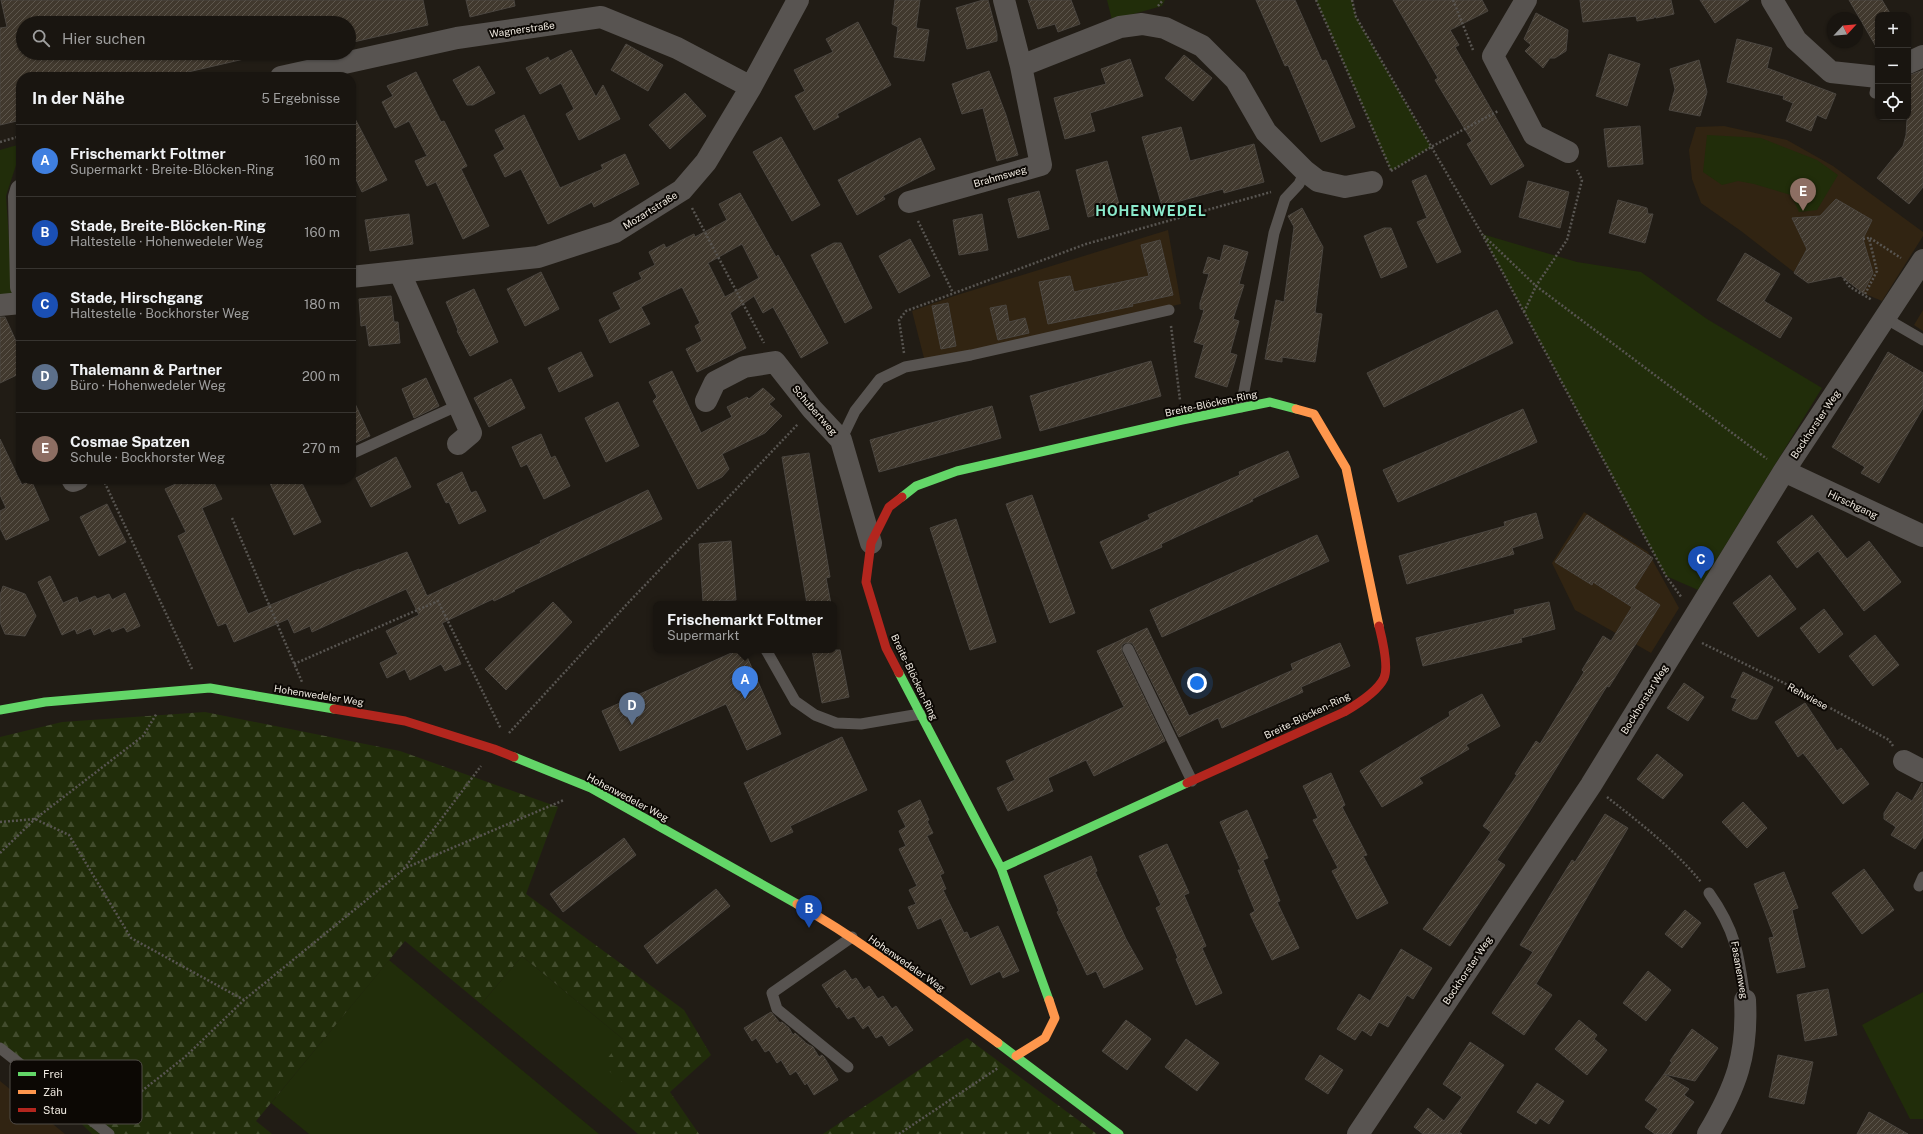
<!DOCTYPE html>
<html lang="de">
<meta charset="utf-8">
<style>
body{margin:0;font-family:"Public Sans",sans-serif;background:#221e19;color:#f1f3f6}
.controls{position:absolute;right:12px;top:12px;display:grid;overflow:hidden;border-radius:8px;box-shadow:0 1px 3px #0004}
.controls button{width:36px;height:36px;display:grid;place-items:center;padding:0;border:0;border-bottom:1px solid #373430;background:#191510;color:#f1f3f6;font:20px sans-serif}
.compass{position:absolute;left:1827px;top:12px;width:36px;height:36px;border-radius:50%;background:#191510;box-shadow:0 1px 3px #0004;rotate:64deg}
.you{position:absolute;left:1197px;top:683px;width:14px;height:14px;margin:-10px;border:3px solid #fff;border-radius:50%;background:#1a73e8;box-shadow:0 0 0 6px #1a73e833}
.badge{display:grid;place-items:center;width:26px;height:26px;border-radius:50%;background:#2563eb;color:#fff;font-size:13px;font-weight:700}
.pin{position:absolute;translate:-50% -33px;filter:drop-shadow(0 1px 2px #0008)}
.pin::after{content:'';position:absolute;top:21px;width:14px;height:12px;background:inherit;clip-path:polygon(0 0,100% 0,50% 100%)}
.popup{position:absolute;left:653px;top:601px;width:184px;height:52px;box-sizing:border-box;display:grid;place-content:center;border-radius:8px;background:#191510;filter:drop-shadow(0 1px 3px #0005);font-size:13px;white-space:nowrap;color:#9f9f9f}
.popup b{font-size:15px;color:#f1f3f6}
.popup::after{content:'';position:absolute;left:50%;top:100%;margin-left:-8px;border:8px solid transparent;border-top-color:#191510}
.list{margin:0;padding:0;list-style:none}
h2{display:flex;justify-content:space-between;align-items:center;height:52px;margin:0;padding:0 16px;font-size:17px}
h2 small{font-size:13px;font-weight:400;color:#9f9f9f}
.list li{display:grid;grid-template-columns:26px 1fr auto;gap:12px;align-items:center;box-sizing:border-box;height:72px;padding:0 16px;border-top:1px solid #373430}
.list b{display:block;font-size:15px;white-space:nowrap}
.list p{margin:0;font-size:13px;white-space:nowrap;color:#9f9f9f}
.list em{font-size:13px;font-style:normal;color:#9f9f9f}
.icon{flex:none;width:22px;height:22px;fill:none;stroke:currentColor;stroke-width:2;stroke-linecap:round;stroke-linejoin:round}
.map{position:relative;flex:none;width:1923px;height:1134px;overflow:hidden}
.search{position:absolute;background:#191510;box-shadow:0 1px 3px #0004;left:16px;top:16px;width:340px;height:44px;display:flex;align-items:center;gap:10px;box-sizing:border-box;padding:0 14px;border-radius:22px;color:#9f9f9f;font-size:15px}
.panel{position:absolute;background:#191510;box-shadow:0 1px 3px #0004;left:16px;top:72px;width:340px;height:412px;border-radius:16px}
.map>svg:first-child{display:block}
</style>
<div class="map">
<svg width="1923" height="1134" viewBox="0 0 1923 1134">
<defs>
<pattern id="forest-firs" width="22" height="20" patternUnits="userSpaceOnUse"><rect width="22" height="20" fill="#212d0a"/><path d="M5 1l3.5 6h-7zM16 11l3.5 6h-7z" fill="#424c2d"/></pattern>
<pattern id="building-hatch" width="6" height="6" patternUnits="userSpaceOnUse"><rect width="6" height="6" fill="#41392e"/><path d="M-1 1l2-2M0 6l6-6M5 7l2-2" fill="none" stroke="#5d564c"/></pattern>
</defs>
<rect width="100%" height="100%" fill="#211c15"/>
<path fill="#312412" d="M1724 126 1787 140 1833 166 1923 232V236L1882 301 1863 293 1841 276 1808 283 1741 231 1701 203 1692 179 1689 150 1696 127Z
M1168 230 1181 304 925 362 912 311 954 296Z
M1923 310V331L1914 325Z
M1584 512 1648 552 1679 608 1651 653 1575 610 1552 563Z
M0 1081 65 1134H0Z"/>
<path fill="#212d0a" d="M1107 0H1165L1162 6 1112 20Z
M1316 0H1352L1356 17 1431 147 1391 171Z
M1707 135 1761 138 1817 160 1838 175 1817 210 1799 212 1791 195 1754 184 1738 181 1722 185 1703 172Z
M21 144V150L6 196 13 296H0V150Z
M1482 234 1577 262 1641 272 1707 319 1822 388 1698 590 1666 576Z
M522 956 623 1039 629 1087 610 1110 481 1004Z
M389 960 599 1134H309L271 1103Z
M1923 992V1119H1910L1862 1025Z"/>
<path fill="url(#forest-firs)" d="M205 712 400 751 558 807 526 894 684 1010 711 1055 670 1092 699 1134H638L610 1110 628 1087 602 1065 623 1039 522 956 481 1004 405 941 256 1121 272 1134H92L0 1044V737L62 722Z
M967 1038 1097 1134H823Z"/>
<path fill="url(#building-hatch)" stroke="#4b4640" fill-rule="evenodd" d="M1 0H423L428 25 349 43V23H23V53H243L244 59 188 72 189 74 175 77H21V120L0 125V28L7 27Z
M466 0H514L515 6 470 17Z
M895 0H920L916 28 929 30 924 61 894 57 898 27 892 24Z
M983 0H988L997 34V41L967 49 956 8Z
M1028 0H1071L1080 24 1058 32 1055 24 1038 29Z
M1256 0H1295L1322 61 1326 60 1355 127 1321 142 1288 65 1285 66Z
M1393 0H1482L1488 11 1450 30 1459 45 1455 47 1524 166 1491 185 1467 144 1472 141 1435 80 1438 78Z
M1580 0H1671L1674 14 1656 18 1655 15 1654 18 1637 21 1636 16 1583 22Z
M1700 0H1749L1715 23Z
M1849 0H1882L1891 15H1878V50Z
M1536 13 1568 30 1566 51 1555 58H1550L1543 68 1525 51 1531 45 1524 39Z
M858 22 891 85 837 114 839 117 814 130 795 96 805 91 794 70 833 52 826 39Z
M1737 39 1772 48 1767 68 1836 94 1826 119 1817 115 1811 131 1786 121 1793 103 1783 99 1784 96 1727 82Z
M626 44 663 65 648 91 611 70Z
M571 50 596 97 603 85 620 119 579 140 566 114 574 109 561 83 540 94 526 68 548 57 550 61Z
M1609 54 1640 64 1627 106 1596 96Z
M1184 55 1212 78 1193 101 1165 78Z
M1130 59 1143 96 1090 113 1095 131 1065 139 1054 98 1106 84 1101 69Z
M1699 60 1707 92 1700 116 1669 110 1675 89 1670 69Z
M479 66 495 93 473 105H467L453 80Z
M1923 70V187L1909 204 1877 178 1903 146 1906 135 1910 75Z
M989 71 1006 115 1018 155 997 161 983 108 962 114 952 84Z
M416 72 441 122 444 121 467 166 461 169 489 226 463 239 436 182 427 186 415 161 427 156 409 121 395 128 382 102 393 96 387 86Z
M685 93 706 116 670 149 649 125Z
M351 111 387 180 362 192 351 169Z
M524 115 560 188 603 169 601 165 625 154 639 184 594 207 592 202 548 224 521 169 505 177 494 155 505 149 495 130Z
M1640 126 1643 164 1608 167 1604 129Z
M1181 127 1190 161 1254 144 1264 182 1224 193 1223 189 1162 206 1142 137Z
M781 137 820 205 792 221 753 152Z
M920 138 935 169 883 196 885 199 857 215 838 180Z
M1107 161 1120 208 1088 217 1076 170Z
M1426 175 1461 252 1437 263 1417 222 1427 218 1412 181Z
M1528 181 1569 192 1560 228 1519 217Z
M1039 191 1049 229 1018 238 1008 199Z
M740 193 776 257 778 255 828 343 801 358 773 307 763 313 754 296 730 313 746 348 697 372 686 349 702 341 695 326 700 323 682 287 641 307 650 324 610 343 599 320 621 309 613 293 642 279 639 273 655 265 649 252 664 244 666 248 694 234 695 237 727 220 719 204ZM742 244 759 278 725 297 708 263Z
M1836 199 1872 220 1863 239 1873 273 1863 293 1841 276 1808 283 1794 273 1807 249 1792 218 1820 216Z
M1618 200 1647 208 1648 214H1653L1645 243 1609 233Z
M1302 208 1323 247 1315 313 1322 314 1315 362 1282 357V362L1265 359 1276 300 1284 302 1294 227 1288 216Z
M409 214 413 244 370 251 365 220Z
M982 214 988 250 959 255 953 220Z
M1384 228H1391L1407 267 1381 278 1364 236Z
M910 239 930 276 899 293 879 256Z
M1160 240 1173 295 1132 304 1133 306 1048 324 1039 282 1070 276 1074 292 1149 276 1141 245Z
M834 243H841L872 308 845 323 811 255Z
M1224 245 1248 252 1239 284 1244 285 1233 319 1239 321 1230 353 1237 355 1227 387 1195 377 1204 345 1194 342 1204 310 1200 309V303L1209 274 1203 273 1208 257 1220 261Z
M1745 253 1780 274 1764 301 1792 318 1780 338 1717 300Z
M541 272 559 309 525 326 507 289Z
M474 289 498 342 470 356 457 331 458 330 446 302Z
M391 296 394 322H398L400 343 369 346 366 325 361 326 359 299Z
M948 303 956 346 941 349 932 306Z
M1006 305 1009 322 1025 318 1029 333 998 340 990 308Z
M1497 310 1513 343 1384 407 1367 373Z
M0 317H5L21 352V373L0 383Z
M581 352 593 376 559 392 548 368Z
M1888 352 1923 373V408L1879 483 1861 473 1865 467 1832 447Z
M1151 361 1161 396 1040 431 1030 396Z
M672 371 701 433 732 417 727 407 747 397 749 399 763 388 775 399 769 404 782 416 765 433 722 454 729 469 722 477 698 489 653 401 657 397 649 382Z
M426 378 439 406 414 418 402 389Z
M511 379 525 408 489 427 474 398Z
M351 395 370 436 351 445Z
M618 402 639 446 606 462 585 418Z
M992 406 1001 438 879 472 870 440Z
M1523 409 1537 442 1398 502 1383 470Z
M541 434 551 458 555 456 570 486 544 499 527 464 521 467 512 447Z
M0 439 22 485 31 480 49 520 6 540 0 528V511L6 508 0 495Z
M1288 451 1299 477 1252 499 1253 501 1161 544 1162 547 1112 569 1100 542 1150 519 1148 515 1240 475 1239 472Z
M809 453 830 577 826 578 831 604H807L782 457Z
M396 457 411 487 371 507 356 478Z
M462 472 471 493 476 491 486 511 459 524 449 502 446 503 437 484Z
M186 479H212L222 499 202 508 248 614 359 569V570L407 552 427 596 541 543 540 541 648 490 662 519 514 590 515 591 494 601 493 599 442 623 461 664 445 671 441 664 410 680 405 669 387 678 380 663 398 654 386 631 419 615 406 589 312 632 310 626 294 633 288 619 234 642 226 623 218 626 178 536 186 532 165 489Z
M268 479H300L321 522 294 535Z
M1032 495 1075 613 1050 623 1006 504Z
M107 504 126 542 99 556 80 517Z
M1536 513 1543 538 1512 548 1514 554 1407 584 1399 556 1505 526 1504 522Z
M1587 515 1653 558 1634 588 1660 605 1609 687 1607 686 1529 812 1497 860 1505 865 1450 946 1423 929 1491 832 1483 826 1517 775 1515 774 1536 741 1540 744 1584 672 1582 670 1603 636 1611 641 1632 607 1593 582 1592 585 1555 562Z
M1812 515 1847 559 1869 541 1901 582 1864 611 1818 551 1797 568 1777 542Z
M956 519 996 642 970 650 930 528Z
M1317 535 1329 561 1162 637 1150 610Z
M731 541 736 600 703 602 699 544Z
M1770 575 1796 609 1758 637 1733 603Z
M50 576 63 603 77 597 79 603 95 596 97 599 109 594 112 600 125 593 140 626 127 632 124 627 112 632 110 628 94 635 91 628 77 634 75 629 62 635 38 582Z
M3 586 25 594 36 616 25 636 5 634 0 622V595Z
M553 602 572 622 506 690 485 669Z
M1549 602 1555 629 1521 638 1522 642 1423 666 1416 638 1515 614 1514 610Z
M1824 609 1843 634 1819 653 1800 628Z
M1147 628 1189 716 1293 670 1291 664 1340 643 1350 666 1301 687 1303 692 1222 728 1218 718 1179 737 1134 646 1132 643H1125L1122 645V652L1165 741 1094 776 1086 760 1048 778 1053 791 1008 811 997 788 1015 780 1006 761 1124 707 1097 651Z
M1875 635 1899 665 1873 686 1849 656Z
M738 650H744L781 734 747 750 726 704 620 751 602 711Z
M812 650H840L849 697 822 703Z
M1743 672 1773 687 1757 719H1751L1732 710 1737 699 1731 697Z
M1684 683 1704 697 1688 721 1667 708Z
M1482 694 1500 726 1466 745 1469 749 1419 778 1423 783 1382 807 1360 771 1450 716 1449 712Z
M1805 703 1837 751 1841 748 1869 784 1843 804 1803 753 1798 757 1775 722Z
M842 737 867 790 790 826 793 832 771 842 744 783Z
M1657 754 1683 775 1663 799 1637 779Z
M1331 773 1345 805 1342 807 1367 855 1363 856 1388 903 1357 919 1332 871 1338 868 1313 820 1318 818 1303 786Z
M1922 783 1923 837 1915 849 1891 835 1896 827 1884 819V813L1897 792 1912 801Z
M920 800 929 820 927 821 933 833 927 836 944 873 940 875 946 889 943 890 964 933 967 932 970 939 998 926 1019 971 1003 978 1000 971 971 985 941 918 918 929 908 907 916 904 909 890 917 886 899 849 906 846 899 831 906 827 898 811Z
M1743 802 1767 828 1747 848 1722 822Z
M1247 810 1268 858 1263 860 1280 901 1277 902 1299 948 1272 960 1250 914 1255 911 1238 870H1241L1220 822Z
M1605 814 1628 828 1536 984 1552 995 1524 1035 1492 1013 1533 952 1520 945 1572 860 1575 862Z
M624 838 636 855 563 912 550 894Z
M1167 844 1189 893 1184 895 1206 946 1202 948 1222 993 1196 1005 1176 959 1178 958 1156 908 1161 905 1139 856Z
M1091 856 1097 871 1095 872 1126 939 1143 969 1104 988 1096 971 1087 975 1057 912 1059 911 1044 876Z
M1864 869 1894 910 1862 934 1832 893Z
M1784 872 1798 908 1792 910 1805 967 1777 973 1769 938 1774 937 1754 884Z
M716 889 730 906 657 964 644 946Z
M1685 910 1701 923 1682 948 1665 934Z
M1401 949 1432 968 1413 999 1407 995 1388 1027 1379 1022 1371 1036 1362 1030 1355 1040 1337 1029 1359 994 1370 1001Z
M845 970 852 980 856 978 864 990 869 986 878 999 883 996 892 1009 896 1006 913 1030 889 1046 882 1035 876 1038 868 1025 863 1029 854 1016 848 1019 839 1006 837 1008 822 985Z
M1648 971 1671 990 1646 1021 1623 1003Z
M1828 989 1837 1035 1805 1041 1797 995Z
M771 1012 780 1023 782 1022 789 1028 793 1035 795 1033 807 1044 813 1047 819 1057 822 1055 824 1057 838 1080 814 1095 807 1083 805 1085 796 1071 790 1075 781 1060 777 1063 769 1050 765 1052 756 1038 752 1041 744 1028Z
M1126 1020 1151 1039 1127 1070 1102 1051Z
M1579 1020 1597 1035 1594 1039 1607 1050 1587 1075 1555 1049Z
M1692 1029 1718 1048 1695 1081 1664 1074 1672 1062 1670 1061Z
M1186 1039 1219 1063 1197 1091 1165 1067Z
M1470 1042 1504 1065 1459 1132 1462 1134H1423L1414 1127 1428 1108 1444 1121 1462 1097 1443 1084Z
M1320 1055 1343 1070 1328 1094 1305 1079Z
M1778 1055 1813 1062 1804 1104 1769 1097Z
M1664 1074 1689 1089 1684 1095 1694 1102 1671 1134H1655L1645 1127 1658 1109 1645 1100Z
M1537 1083 1564 1101 1549 1124 1540 1118 1536 1124 1517 1112Z
M1869 1112 1908 1134H1857Z"/>
<g fill="none" stroke-linecap="round" stroke-linejoin="round">
<path stroke="#585551" stroke-width="2.5" stroke-dasharray="2 2" stroke-linecap="butt" d="M1316 0 1391 170
M1352 0 1356 17 1482 234 1666 576 1682 598
M1453 0 1473 50
M1158 6 1163 0
M0 142 21 136
M1391 171 1431 147 1498 111
M692 208 764 343
M918 221 953 293
M1484 236 1536 286 1767 459
M1870 238 1901 258
M1863 239 1869 238 1877 271 1864 296
M1844 279 1850 287 1872 300
M1524 312 1536 286 1567 240 1582 180 1577 170
M1171 326 1180 400
M904 353 899 320 906 311 1086 244 1271 192
M103 479 192 669
M232 518 302 682
M1702 643 1788 685 1889 740 1893 746
M294 664 438 601 501 729
M509 733 628 603 798 424
M1607 797C1640 823 1674 849 1701 882
M0 822 35 819 69 835 131 938 244 1000
M0 853 35 819 143 736 157 713
M403 869 564 800
M110 1116 185 1057 244 1000 403 870 481 766
M899 1134 998 1068"/>
<path stroke="#585451" stroke-width="11" d="M1875 93 1878 78
M1885 318 1923 340
M1241 407 1274 233 1285 199 1299 184 1305 171
M841 440 855 411 880 379 905 367 971 355 1169 310
M351 454 459 405
M1128 649 1192 781
M766 650 795 701 815 715 836 723 861 724 920 714
M1919 886 1923 877
M1709 893C1736 931 1739 955 1745 1000
M0 1048 109 1134
M848 1067 777 1009 772 993 852 937"/>
<path stroke="#585451" stroke-width="22" d="M1004 0 1021 66 1120 27 1142 24 1165 28 1202 46 1236 80 1266 132 1305 171 1318 181 1345 187 1372 182
M1526 0 1493 56 1534 135 1568 152
M1772 0 1796 40 1831 72 1878 77
M1908 63 1923 56
M281 77 457 38 601 17 677 48 751 87
M21 190 19 197 21 287
M909 202 1041 165 1021 66
M400 273 471 433 458 444
M351 277 538 257 615 232 682 190 706 162 751 87 798 0
M0 305 21 303
M706 401 715 382 744 367 775 362 812 409 841 440 871 543
M1784 471 1923 536
M73 481 78 479
M1904 761 1923 771
M1358 1134 1591 785 1784 471 1923 260
M1708 1134C1736 1087 1748 1055 1745 1000"/>
<path stroke="#63d668" stroke-width="9" d="M902 497 916 486 957 471 1182 420 1270 402 1296 409
M899 673 1001 868
M0 710 45 702 210 688 334 709
M514 757 591 788 797 904
M1049 1000 1001 868 1187 783
M998 1043 1119 1134"/>
<path stroke="#ff974d" stroke-width="9" d="M1296 409 1314 414 1346 468 1379 626
M797 904C867 944 932 995 998 1043
M1016 1056 1045 1038 1055 1018 1049 1000"/>
<path stroke="#b3261e" stroke-width="9" d="M899 673 886 648 866 582 871 543 889 507 902 497
M334 709 405 721 494 749 514 757
M1187 783 1344 712C1356 705 1378 691 1384 678 1389 667 1382 638 1379 626"/>
</g>
<g text-anchor="middle" dominant-baseline="central" stroke-width="4" stroke-linejoin="round" paint-order="stroke">
<g font-size="10" fill="#f1ebe2" stroke="#0c0804">
<text transform="translate(522 29) rotate(-8)">Wagnerstraße</text>
<text transform="translate(1000 176) rotate(-16)">Brahmsweg</text>
<text transform="translate(650 210) rotate(-32)">Mozartstraße</text>
<text transform="translate(1211 403) rotate(-12)">Breite-Blöcken-Ring</text>
<text transform="translate(815 410) rotate(49)">Schubertweg</text>
<text transform="translate(1815 424) rotate(-56)">Bockhorster Weg</text>
<text transform="translate(1853 504) rotate(25)">Hirschgang</text>
<text transform="translate(915 677) rotate(64)">Breite-Blöcken-Ring</text>
<text transform="translate(319 695) rotate(9)">Hohenwedeler Weg</text>
<text transform="translate(1808 696) rotate(29)">Rehwiese</text>
<text transform="translate(1644 699) rotate(-58)">Bockhorster Weg</text>
<text transform="translate(1307 715) rotate(-26)">Breite-Blöcken-Ring</text>
<text transform="translate(628 797) rotate(28)">Hohenwedeler Weg</text>
<text transform="translate(907 963) rotate(35)">Hohenwedeler Weg</text>
<text transform="translate(1467 970) rotate(-56)">Bockhorster Weg</text>
<text transform="translate(1740 970) rotate(80)">Fasanenweg</text>
</g>
<g font-size="14" font-weight="bold" letter-spacing="1" fill="#8beacc" stroke="#0c0804">
<text x="1151" y="211">HOHENWEDEL</text>
</g>
</g>
<rect x="10" y="1060" width="132" height="64" rx="6" fill="#0c0804" stroke="#514c47" stroke-width="1"/>
<rect x="18" y="1072" width="18" height="4" fill="#63d668"/>
<rect x="18" y="1090" width="18" height="4" fill="#ff974d"/>
<rect x="18" y="1108" width="18" height="4" fill="#b3261e"/>
<g font-size="11" fill="#f1ebe2">
<text x="43" y="1078">Frei</text>
<text x="43" y="1096">Zäh</text>
<text x="43" y="1114">Stau</text>
</g>
</svg>
<div class="controls">
<button>+</button>
<button>−</button>
<button><svg class="icon" aria-label="locate" viewBox="0 0 24 24"><circle cx="12" cy="12" r="6"/><path d="M12 2v4M12 18v4M2 12h4M18 12h4"/></svg></button>
</div>
<svg class="compass" viewBox="-18 -18 36 36"><path d="M0-13l5 13h-10z" fill="#e53935"/><path d="M0 13l5-13h-10z" fill="#9f9f9f"/></svg>
<div class="you"></div>
<div class="pin badge" style="left:745px;top:699px;background:#3f7fe0">A</div>
<div class="popup"><b>Frischemarkt Foltmer</b>Supermarkt</div>
<div class="pin badge" style="left:809px;top:928px;background:#1a4fb4">B</div>
<div class="pin badge" style="left:1701px;top:579px;background:#1a4fb4">C</div>
<div class="pin badge" style="left:632px;top:725px;background:#5c6f8a">D</div>
<div class="pin badge" style="left:1803px;top:211px;background:#8d6e63">E</div>
<div class="search"><svg class="icon" aria-label="search" viewBox="0 0 24 24"><circle cx="10" cy="10" r="6"/><path d="M15 15l6 6"/></svg>Hier suchen</div>
<section class="panel">
<h2>In der Nähe<small>5 Ergebnisse</small></h2>
<ul class="list">
<li><span class="badge" style="background:#3f7fe0">A</span><div><b>Frischemarkt Foltmer</b><p>Supermarkt · Breite-Blöcken-Ring</p></div><em>160 m</em></li>
<li><span class="badge" style="background:#1a4fb4">B</span><div><b>Stade, Breite-Blöcken-Ring</b><p>Haltestelle · Hohenwedeler Weg</p></div><em>160 m</em></li>
<li><span class="badge" style="background:#1a4fb4">C</span><div><b>Stade, Hirschgang</b><p>Haltestelle · Bockhorster Weg</p></div><em>180 m</em></li>
<li><span class="badge" style="background:#5c6f8a">D</span><div><b>Thalemann &amp; Partner</b><p>Büro · Hohenwedeler Weg</p></div><em>200 m</em></li>
<li><span class="badge" style="background:#8d6e63">E</span><div><b>Cosmae Spatzen</b><p>Schule · Bockhorster Weg</p></div><em>270 m</em></li>
</ul>
</section>
</div>
